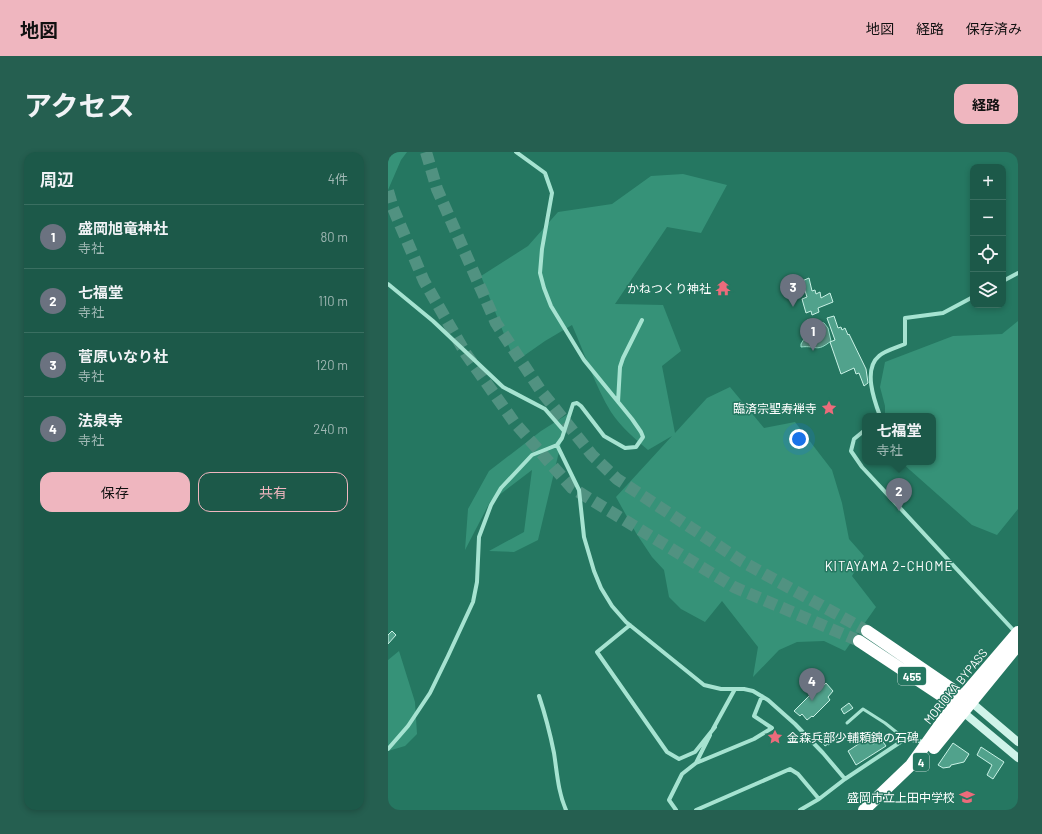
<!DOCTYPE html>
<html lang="ja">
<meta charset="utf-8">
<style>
body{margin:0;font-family:Barlow,"Noto Sans JP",sans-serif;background:#255f50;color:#f1f3f6}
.controls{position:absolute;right:12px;top:12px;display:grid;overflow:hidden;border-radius:8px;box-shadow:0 2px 6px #0003}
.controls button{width:36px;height:36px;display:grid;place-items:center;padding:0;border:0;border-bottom:1px solid #3a6f61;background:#1c5949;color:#f1f3f6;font:20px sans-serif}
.you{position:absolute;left:411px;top:287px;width:14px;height:14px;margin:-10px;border:3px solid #fff;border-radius:50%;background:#1a73e8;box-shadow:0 0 0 6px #1a73e833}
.badge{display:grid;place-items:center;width:26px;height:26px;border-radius:50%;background:#efb6bf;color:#fff;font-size:13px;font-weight:700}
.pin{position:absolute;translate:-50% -33px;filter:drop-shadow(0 1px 2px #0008)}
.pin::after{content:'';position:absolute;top:21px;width:14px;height:12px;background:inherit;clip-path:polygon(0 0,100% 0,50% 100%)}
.popup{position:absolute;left:474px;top:261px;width:74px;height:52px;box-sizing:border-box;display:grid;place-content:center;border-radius:8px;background:#1c5949;filter:drop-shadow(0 1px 3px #0005);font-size:13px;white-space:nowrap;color:#a0b8b4}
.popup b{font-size:15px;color:#f1f3f6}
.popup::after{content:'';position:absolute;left:50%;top:100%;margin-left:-8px;border:8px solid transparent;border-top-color:#1c5949}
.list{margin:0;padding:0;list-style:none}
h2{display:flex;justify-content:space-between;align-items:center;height:52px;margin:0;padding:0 16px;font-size:17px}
h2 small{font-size:13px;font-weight:400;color:#a0b8b4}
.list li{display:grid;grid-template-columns:26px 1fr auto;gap:12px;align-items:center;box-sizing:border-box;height:64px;padding:0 16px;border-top:1px solid #3a6f61}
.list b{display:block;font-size:15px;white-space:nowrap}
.list p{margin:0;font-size:13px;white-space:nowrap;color:#a0b8b4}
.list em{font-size:13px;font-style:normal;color:#a0b8b4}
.actions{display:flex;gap:8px;padding:12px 16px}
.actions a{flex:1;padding:9px 0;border:1px solid #efb6bf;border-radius:12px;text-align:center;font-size:14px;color:#efb6bf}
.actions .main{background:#efb6bf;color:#111}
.icon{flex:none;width:22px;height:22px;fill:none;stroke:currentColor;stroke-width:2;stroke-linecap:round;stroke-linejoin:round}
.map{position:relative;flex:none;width:630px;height:658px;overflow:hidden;border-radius:12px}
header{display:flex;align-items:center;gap:24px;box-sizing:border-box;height:56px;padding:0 20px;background:#efb6bf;color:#111}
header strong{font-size:19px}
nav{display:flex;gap:22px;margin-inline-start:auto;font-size:14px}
.intro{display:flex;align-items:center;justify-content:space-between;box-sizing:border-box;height:96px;padding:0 24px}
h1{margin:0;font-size:28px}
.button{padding:10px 18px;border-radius:12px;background:#efb6bf;color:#111;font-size:14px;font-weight:700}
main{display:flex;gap:24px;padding:0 24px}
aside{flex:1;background:#1c5949;border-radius:12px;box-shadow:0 2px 6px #0003}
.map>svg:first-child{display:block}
</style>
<header>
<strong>地図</strong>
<nav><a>地図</a><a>経路</a><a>保存済み</a></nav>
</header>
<div class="intro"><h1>アクセス</h1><a class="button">経路</a></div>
<main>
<aside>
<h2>周辺<small>4件</small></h2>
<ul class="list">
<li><span class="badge" style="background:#6b7280">1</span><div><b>盛岡旭竜神社</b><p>寺社</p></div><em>80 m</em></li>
<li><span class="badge" style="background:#6b7280">2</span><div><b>七福堂</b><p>寺社</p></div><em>110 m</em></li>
<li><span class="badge" style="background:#6b7280">3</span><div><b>菅原いなり社</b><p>寺社</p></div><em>120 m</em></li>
<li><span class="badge" style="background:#6b7280">4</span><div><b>法泉寺</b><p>寺社</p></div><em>240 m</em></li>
</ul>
<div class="actions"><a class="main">保存</a><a>共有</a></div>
</aside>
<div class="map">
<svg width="630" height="658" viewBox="0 0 630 658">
<rect width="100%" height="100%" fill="#257761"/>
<path fill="#369278" d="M0 0H19L13 8 0 38Z
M295 22 339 33 313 81 279 75 227 152 275 153 293 199 274 214 287 281 319 246 342 235 376 276 407 270 444 318 454 351 461 387 476 404 464 424 488 455 457 499 436 489 409 490 391 498 365 525 370 495 334 449 317 470 293 457 281 445 276 418 264 405 248 381 228 345 284 284 260 298C247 287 233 275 223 260 208 236 196 200 184 173L157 189 127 210 93 124 140 94 170 60 224 52 263 24Z
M630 169V357L609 383 584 373 514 311 545 310V264H497V254L492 235 497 210 565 184 614 182Z
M180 262 150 388 126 400 101 399 136 380 144 318 102 350 77 398 80 357 101 319 153 279Z
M11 499 27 550 29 582 17 594 0 599V508Z"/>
<path fill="#599585" stroke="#9be3cd" d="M419 168 436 171 440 176 443 189C428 201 429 193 413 195V192L419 182 417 171Z"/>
<path fill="#51a28c" stroke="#c9f2e6" d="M421 126 424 139 427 138 428 142 432 140 433 146 442 141 445 150 430 156 431 160 424 163 423 159 418 161 414 147 419 145 414 129Z
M446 164 450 176 453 175 454 178 457 176 460 183 461 182 478 217 480 231 476 234 471 221 468 222 466 216 453 222 442 190 447 188 439 166Z
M4 479 8 483 0 492V483Z
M438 531 445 539 440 545 442 548 425 565 424 564 419 568 414 562 412 564 406 559 424 541 426 543Z
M461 551 465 556 456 562 453 557Z
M445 581 449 587 440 593V592L437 594 433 588Z
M481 585 485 592 493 587 498 594 468 613 460 599Z
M565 591 581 602 576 610 563 613 562 615 555 616 550 613Z
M593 595 616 610 605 627 599 623 604 613 589 603Z"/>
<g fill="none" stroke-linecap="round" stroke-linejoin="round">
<path stroke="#519281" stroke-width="12" stroke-dasharray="12 6" stroke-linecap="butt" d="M38 0 49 37 108 171 153 239 204 303 229 327 355 410 479 479
M0 39 5 56 36 129 78 202 126 270 184 336 346 435 471 489"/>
<path stroke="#a6e3d1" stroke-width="3" d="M459 571 475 557 497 571 517 587"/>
<path stroke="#a6e3d1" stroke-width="4" d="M615 129 630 121
M0 132 45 169 115 235 157 257 176 279
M230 250 232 215 235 206 254 168
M492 264C486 248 475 217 491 204 496 199 510 195 517 192V166L555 161 585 145
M477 278 466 287 463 299 474 315 628 481
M169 293 191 338 196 385 206 419 213 436 224 454 238 470 316 533 333 537H356L365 539 380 548 407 572 435 601 457 627
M242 473 209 500 279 600 291 607 307 600 327 575
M151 544C157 562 162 581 166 601 169 620 170 640 178 658
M325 577 347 537
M0 597 20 574 42 541 60 504 85 450 89 430 91 385 103 353 113 336 144 303 169 293 174 286 185 252 189 251 193 254 216 284 237 296 248 295 255 285 253 280 244 267 196 208 163 154 156 136 152 121 154 97 164 41 157 21 128 0
M308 611 366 587 384 576 366 564 374 544
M288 658 281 648 294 622 308 611 322 583
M308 658 402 617 410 622 431 647
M412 658 431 647 457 627 517 587 537 590"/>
<path stroke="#cff3e9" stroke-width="8" d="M583 550 630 590
M575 560 630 606"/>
<path stroke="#fff" stroke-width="12" d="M479 479 580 548
M471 489 560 548 572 558
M546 596 630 493
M476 658 523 613 558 564 630 480"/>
</g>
<defs>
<g id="temple-bare" transform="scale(1.2)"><path d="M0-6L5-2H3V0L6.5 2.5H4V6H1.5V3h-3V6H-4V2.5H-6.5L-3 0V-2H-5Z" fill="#ec6b7b" stroke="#257761" stroke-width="2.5" paint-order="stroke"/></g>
<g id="sight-bare" transform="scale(1.2)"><path d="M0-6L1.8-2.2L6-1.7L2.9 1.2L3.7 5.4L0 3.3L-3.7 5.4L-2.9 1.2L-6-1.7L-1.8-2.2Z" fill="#ec6b7b" stroke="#257761" stroke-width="2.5" paint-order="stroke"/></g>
<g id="school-bare" transform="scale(1.2)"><path d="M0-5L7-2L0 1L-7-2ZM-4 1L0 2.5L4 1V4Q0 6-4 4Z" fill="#ec6b7b" stroke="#257761" stroke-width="2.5" paint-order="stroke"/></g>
</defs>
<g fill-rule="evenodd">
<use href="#temple-bare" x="335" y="136"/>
<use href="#sight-bare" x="441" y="256"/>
<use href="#sight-bare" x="387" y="585"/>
<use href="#school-bare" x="579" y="645"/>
</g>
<g text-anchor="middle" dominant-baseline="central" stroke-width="3" stroke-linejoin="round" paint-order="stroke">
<g fill="#257761" stroke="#bed6d0" stroke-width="1">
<rect x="510" y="515" width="28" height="18" rx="3"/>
<rect x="525" y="601" width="16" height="18" rx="3"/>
</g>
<g font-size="11" font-weight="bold" fill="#fff">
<text x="524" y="524">455</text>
<text x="533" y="610">4</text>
</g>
<g font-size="12" fill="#fff" stroke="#257761" text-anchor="end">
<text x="323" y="136">かねつくり神社</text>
<text x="429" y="256">臨済宗聖寿禅寺</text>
<text x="399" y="585" text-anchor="start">金森兵部少輔頼錦の石碑</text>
<text x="567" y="645">盛岡市立上田中学校</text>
</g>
<g font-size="12" fill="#fff" stroke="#257761">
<text transform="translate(567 534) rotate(-51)">MORIOKA BYPASS</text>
</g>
<g font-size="13" letter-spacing="1" fill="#fff" stroke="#257761">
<text x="501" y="414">KITAYAMA 2-CHOME</text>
</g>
</g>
</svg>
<div class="controls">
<button>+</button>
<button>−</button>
<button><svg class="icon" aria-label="locate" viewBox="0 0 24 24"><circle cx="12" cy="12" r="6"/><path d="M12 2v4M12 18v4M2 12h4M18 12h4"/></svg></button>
<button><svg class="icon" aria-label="layers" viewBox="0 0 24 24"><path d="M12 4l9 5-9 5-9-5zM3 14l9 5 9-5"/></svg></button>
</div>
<div class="you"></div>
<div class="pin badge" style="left:425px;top:199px;background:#6b7280">1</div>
<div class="pin badge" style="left:511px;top:359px;background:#6b7280">2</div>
<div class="popup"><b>七福堂</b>寺社</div>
<div class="pin badge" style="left:405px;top:155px;background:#6b7280">3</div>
<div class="pin badge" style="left:424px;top:549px;background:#6b7280">4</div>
</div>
</main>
